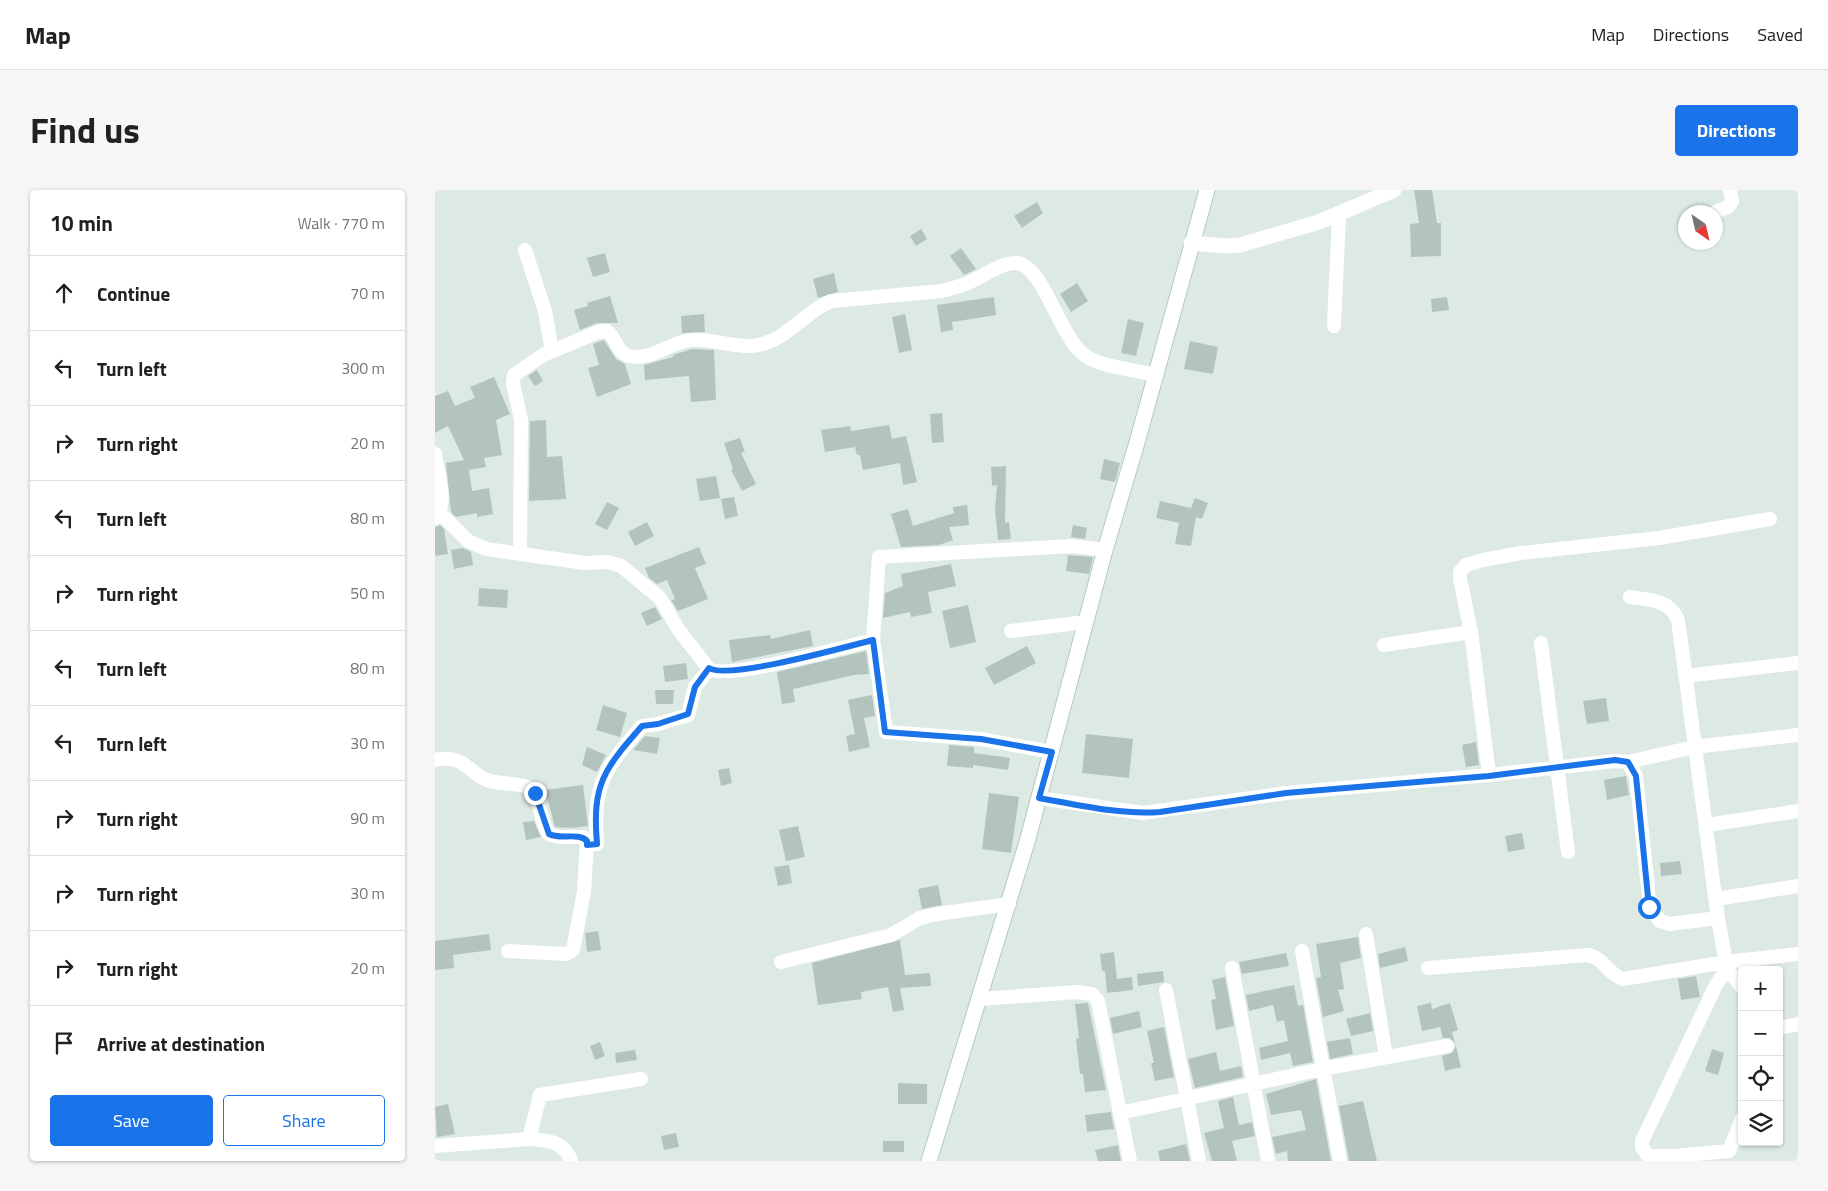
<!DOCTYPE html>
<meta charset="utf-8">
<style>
body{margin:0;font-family:"Titillium Web",sans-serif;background:#f6f6f6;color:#202124}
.controls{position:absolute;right:15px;bottom:15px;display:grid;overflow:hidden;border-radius:5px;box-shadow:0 1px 4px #0004}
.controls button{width:45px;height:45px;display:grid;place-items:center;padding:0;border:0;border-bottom:1px solid #e0e0e0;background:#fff;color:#202124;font:25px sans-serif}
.compass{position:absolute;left:1243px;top:15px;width:45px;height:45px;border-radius:50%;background:#fff;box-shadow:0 1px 4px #0004;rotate:146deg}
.stop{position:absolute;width:15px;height:15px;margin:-11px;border:4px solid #1a73e8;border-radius:50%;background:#fff}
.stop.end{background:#1a73e8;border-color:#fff;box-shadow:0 1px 5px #0008}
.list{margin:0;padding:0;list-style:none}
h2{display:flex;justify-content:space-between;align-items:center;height:65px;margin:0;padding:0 20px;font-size:21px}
h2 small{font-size:16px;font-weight:400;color:#757577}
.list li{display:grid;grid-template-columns:32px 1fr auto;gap:15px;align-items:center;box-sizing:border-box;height:75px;padding:0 20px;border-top:1px solid #e0e0e0}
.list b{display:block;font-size:19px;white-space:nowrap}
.list em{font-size:16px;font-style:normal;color:#757577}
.actions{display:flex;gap:10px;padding:15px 20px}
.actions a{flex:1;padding:11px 0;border:1px solid #1a73e8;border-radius:5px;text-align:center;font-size:18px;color:#1a73e8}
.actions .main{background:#1a73e8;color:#fff}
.icon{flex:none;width:28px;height:28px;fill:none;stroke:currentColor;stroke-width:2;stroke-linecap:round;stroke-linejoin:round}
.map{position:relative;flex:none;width:1363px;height:971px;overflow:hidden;border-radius:5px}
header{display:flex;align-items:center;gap:30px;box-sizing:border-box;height:70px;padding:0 25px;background:#fff;border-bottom:1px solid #e0e0e0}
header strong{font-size:24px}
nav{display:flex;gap:28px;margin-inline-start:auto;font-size:18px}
.intro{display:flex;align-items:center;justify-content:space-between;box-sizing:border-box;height:120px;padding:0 30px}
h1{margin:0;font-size:35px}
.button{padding:12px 22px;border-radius:5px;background:#1a73e8;color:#fff;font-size:18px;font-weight:700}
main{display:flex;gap:30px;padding:0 30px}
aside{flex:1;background:#fff;border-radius:5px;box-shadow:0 1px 4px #0004}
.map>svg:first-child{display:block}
</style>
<header>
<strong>Map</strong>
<nav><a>Map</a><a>Directions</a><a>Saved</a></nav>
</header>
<div class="intro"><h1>Find us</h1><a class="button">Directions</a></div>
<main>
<aside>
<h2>10 min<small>Walk · 770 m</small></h2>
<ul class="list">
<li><svg class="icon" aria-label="ahead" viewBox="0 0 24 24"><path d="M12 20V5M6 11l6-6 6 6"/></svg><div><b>Continue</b></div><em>70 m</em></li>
<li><svg class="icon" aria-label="left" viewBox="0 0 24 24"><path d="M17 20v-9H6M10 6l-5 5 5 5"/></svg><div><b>Turn left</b></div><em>300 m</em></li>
<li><svg class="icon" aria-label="right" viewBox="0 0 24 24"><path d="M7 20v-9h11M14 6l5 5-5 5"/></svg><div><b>Turn right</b></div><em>20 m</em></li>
<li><svg class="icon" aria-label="left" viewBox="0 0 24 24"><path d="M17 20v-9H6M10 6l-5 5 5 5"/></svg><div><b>Turn left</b></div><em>80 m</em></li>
<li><svg class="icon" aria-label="right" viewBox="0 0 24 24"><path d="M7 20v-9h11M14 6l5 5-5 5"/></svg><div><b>Turn right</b></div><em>50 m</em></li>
<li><svg class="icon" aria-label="left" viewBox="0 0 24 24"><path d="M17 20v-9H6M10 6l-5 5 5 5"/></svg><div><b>Turn left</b></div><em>80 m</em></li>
<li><svg class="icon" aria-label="left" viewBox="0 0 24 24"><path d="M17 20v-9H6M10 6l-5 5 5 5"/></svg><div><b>Turn left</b></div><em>30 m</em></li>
<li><svg class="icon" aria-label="right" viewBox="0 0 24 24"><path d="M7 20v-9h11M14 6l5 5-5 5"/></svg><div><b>Turn right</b></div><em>90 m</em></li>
<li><svg class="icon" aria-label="right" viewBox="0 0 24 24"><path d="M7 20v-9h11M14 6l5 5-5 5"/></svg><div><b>Turn right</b></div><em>30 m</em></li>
<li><svg class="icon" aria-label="right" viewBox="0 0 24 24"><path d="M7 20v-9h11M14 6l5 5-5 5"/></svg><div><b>Turn right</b></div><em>20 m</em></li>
<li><svg class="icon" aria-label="arrive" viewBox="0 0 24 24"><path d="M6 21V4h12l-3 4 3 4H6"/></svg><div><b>Arrive at destination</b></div></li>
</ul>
<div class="actions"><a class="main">Save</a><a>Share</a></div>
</aside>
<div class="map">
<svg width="1363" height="971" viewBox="0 0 1363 971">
<rect width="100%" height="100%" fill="#ddeae4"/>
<path fill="#b2c4bd" d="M979 0H997L1002 33H1006V66L976 67 975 34 984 33Z
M602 12 608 23 587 38 579 26Z
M486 39 492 49 481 56 475 46Z
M526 58 541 79 529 85 515 66Z
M170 63 175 82 158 87 152 68Z
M399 83 403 102 383 108 378 89Z
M642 93 653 111 636 122 625 104Z
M175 106 183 133H162L145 140 139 120 153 116 152 113Z
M559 107 561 125 517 132 518 140 506 142 502 115Z
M1012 107 1014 120 997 122 996 109Z
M269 124 270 142 247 143 246 126Z
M470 124 477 160 464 163 457 127Z
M693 129 709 133 701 166 686 163Z
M169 150 181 169 190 174 196 194 162 207 153 178 164 175 158 154Z
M755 151 783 157 778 184 749 179Z
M257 159 279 160 281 210 256 212 254 186 210 190 209 175 238 167V165Z
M102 180 108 191 100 196 93 186Z
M59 187 75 224 61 230 67 265 49 268 51 277 34 280 37 301 54 298 58 324 42 327V323L21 327 16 322 11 273 29 270 13 236 0 243V206L13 201 20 216 40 208 35 197Z
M507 223 509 252 497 253 495 224Z
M111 230 112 267 127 266 131 309 94 311 95 231Z
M454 235 457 249 471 246 482 292 468 295 465 273 428 280 425 265H422L420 257 390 262 386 240 415 236 416 241Z
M305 248 310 262 306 263 321 294 307 301 296 280 298 279 289 253Z
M669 269 685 273 680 292 665 289Z
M571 276 570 333 574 332 576 349 563 350 560 320 562 295 557 296 556 277Z
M281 286 285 308 265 311 261 289Z
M299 307 303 326 290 329 286 309Z
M760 308 773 313 767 329 761 327 756 356 740 354 744 333 721 328 725 311 756 318Z
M172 312 184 318 172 340 160 334Z
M532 315 534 335 514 337 518 350 504 355 466 357 456 324 473 319 478 336 519 323 518 317Z
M212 332 219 346 200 356 193 342Z
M5 335 9 339 13 364 0 366V337Z
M638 335 652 338 650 349 636 347Z
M264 357 271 374 260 378 273 409 243 421 236 410 240 409 232 390 222 394 214 388 210 378Z
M28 358 36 362 38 375 19 379 16 360Z
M633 365 658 367 654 384 631 381Z
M516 374 521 396 493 402 497 423 476 427 475 422 448 428 450 403 468 396 466 384Z
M44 398 73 400 72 418 43 416Z
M533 415 541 452 515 458 507 421Z
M220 417 227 429 212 436 206 423Z
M375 440 378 456 297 472 294 450 335 445 336 449Z
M592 456 601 473 559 495 550 478Z
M431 461 434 484 419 485 358 499 360 512 347 514 342 482Z
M251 473 253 489 230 492 228 476Z
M220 500H239L238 514H221Z
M437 505 440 526 429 528 435 557 414 562 411 546 420 544 413 510Z
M1171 508 1174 531 1152 534 1148 511Z
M168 515 192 523 185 547 161 540Z
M651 544 698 549 694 588 647 583Z
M210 546 225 548 222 564 198 560Z
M1041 552 1044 575 1031 577 1027 555Z
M514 555 539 557V563L575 568 573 580 538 575V578L512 576Z
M152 557 171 565 162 582 147 575Z
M294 578 297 593 286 596 283 580Z
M1191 586 1194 605 1172 610 1169 590Z
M148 595 153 636 136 638 120 637 110 600Z
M554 603 584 607 576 663 547 659Z
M99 631 106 647 91 650 88 632Z
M363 636 370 667 351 671 344 640Z
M1087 643 1090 659 1073 662 1070 646Z
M1245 671 1247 684 1226 686 1225 673Z
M354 675 357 693 343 696 339 677Z
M503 695 507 715 487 719 483 699Z
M163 741 166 760 152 762 150 743Z
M54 744 56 760 18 765 19 778 0 780V751Z
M923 747 926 768 905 773 909 799 903 800 909 821 888 827 881 788 886 787 881 754Z
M465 750 470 785 495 783 496 796 465 798 469 820 458 822 453 797 426 802 427 809 383 815 377 773Z
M970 757 973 771 945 778 943 764Z
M679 762 682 789 697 787 698 800 672 803 670 781H667L665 764Z
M851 763 854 776 807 784 804 772Z
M728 781 729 792 703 796 702 784Z
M1261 786 1265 807 1246 810 1243 789Z
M790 787 799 836 781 840 776 810 781 809 777 790Z
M859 795 863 816 868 815 878 872 858 876 855 863 826 870 824 858 853 851 849 830 842 832 838 815 814 821 811 805Z
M653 813 671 900 650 902 648 884H645L641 849 644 848 640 814Z
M996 813 997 819 1015 813 1023 840 1017 842 1020 853 1015 848H1008L1005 837 987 841 982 816Z
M704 821 707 837 678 844 675 828Z
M935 823 938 841 916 846 911 829Z
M729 837 739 887 720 891 716 873H719L712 841Z
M915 848 918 864 895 869 892 852Z
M165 852 170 866 160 870 155 856Z
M1021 856 1026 877 1010 881 1007 866 1017 863Z
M1277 859 1289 863 1283 885 1270 881Z
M200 860 202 870 181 873 180 863Z
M781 862 785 881 806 876 808 887 760 898 753 869Z
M881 889 896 971H853L852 961 841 964 837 947 871 940 866 920 836 925 831 904Z
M463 893 492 894V914H463Z
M798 907 804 935 817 932 820 946 797 951 802 971H777L769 943 789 938 783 911Z
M928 911 942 971H914L904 916Z
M13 914 20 944 2 947 0 917Z
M676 922 679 939 652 942 650 925Z
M241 943 244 957 229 960 226 946Z
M448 951H469V962H448Z
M751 954 755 971H725L723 961Z
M683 955 686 971H663L660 960Z"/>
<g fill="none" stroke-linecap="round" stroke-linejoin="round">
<g stroke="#b0cac1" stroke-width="17">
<path id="secondary" d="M494 971 592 652 670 360 701 256 772 0"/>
</g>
<path stroke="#fff" stroke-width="14" d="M1280 22 1293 17 1297 11 1295 0
M90 60 110 121 117 161
M899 136 904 25
M0 264C2 281 14 315 0 328
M5 323 33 351 51 359 150 373 173 372 186 376 225 408 243 439 274 479C295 490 410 457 438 450
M85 363 86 230 78 193 79 185 108 165 163 142 172 141C181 147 181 162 194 166 218 171 234 152 256 150 281 148 307 162 331 153 355 145 372 121 396 111L507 101C518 98 527 96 537 91 551 85 566 72 582 73 608 76 624 145 648 164 663 177 701 180 721 185
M1195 407C1215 410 1234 409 1243 430L1283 728
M576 441 651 432
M1106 453 1133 662
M949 455 1036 442
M1250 486 1363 473
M617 562 546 549 451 542 438 450 444 367 637 356 670 360
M0 570C31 563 33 585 55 591 64 594 94 593 99 601 106 614 105 632 114 644L124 647H148L152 651 149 702 138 760 131 764 73 761
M1193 572 1259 557 1363 545
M1054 585 1036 442 1025 389V382L1031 375 1048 370 1086 363 1224 348 1335 329
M604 608 708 623 851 603 1054 585 1180 571 1193 572 1201 586 1215 717 1225 731 1235 734 1283 728 1292 779 1307 797
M1272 635 1363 621
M153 655 162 654C158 595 168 580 207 536L223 534 253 525 260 497 274 479
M1281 709 1363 696
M931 744 951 867
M867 761 905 971
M346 772 456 745 485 728 502 724 574 714
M797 778 833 971
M993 778 1152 765C1169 767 1172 784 1188 789L1291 772 1363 764
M1292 779 1281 795 1207 951V957L1213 966H1239L1294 961
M731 800 764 971
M544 809 642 802 657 804 663 811 685 923 887 879 1012 856
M1344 838 1363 834
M685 923 695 971
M0 956 94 949
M1294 961 1307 929
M136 971C130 951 111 950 94 949L105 905 206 889"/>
<path stroke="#fff" stroke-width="15" d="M756 53 791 56 805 55 884 32 959 0"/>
<use href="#secondary" stroke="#fff" stroke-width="15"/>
</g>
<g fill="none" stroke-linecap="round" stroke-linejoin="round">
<path stroke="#1a73e8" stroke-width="6" d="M100 603 114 644C125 650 144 642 152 651V655L162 654C157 595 168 580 207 536L223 534 253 524 260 497 274 478C294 490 410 457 438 450L450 542 546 549 617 562 604 608C643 615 685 625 725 622L851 603 1054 586 1180 570 1193 572 1201 586 1214 717"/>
</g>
</svg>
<div class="controls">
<button>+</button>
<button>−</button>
<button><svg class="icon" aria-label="locate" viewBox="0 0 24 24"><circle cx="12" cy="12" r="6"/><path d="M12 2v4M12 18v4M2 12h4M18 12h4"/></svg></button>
<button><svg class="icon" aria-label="layers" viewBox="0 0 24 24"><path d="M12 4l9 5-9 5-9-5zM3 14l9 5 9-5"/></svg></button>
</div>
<svg class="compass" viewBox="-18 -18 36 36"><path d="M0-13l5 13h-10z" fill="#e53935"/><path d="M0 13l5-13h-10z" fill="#757577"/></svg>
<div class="stop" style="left:1214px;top:717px"></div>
<div class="stop end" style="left:100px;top:603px"></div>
</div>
</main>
